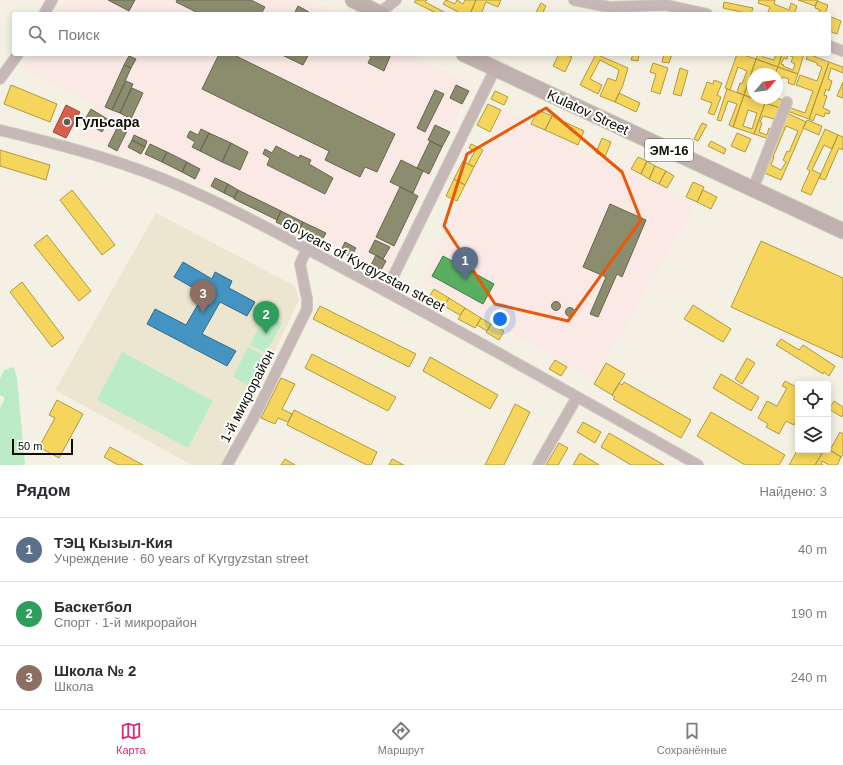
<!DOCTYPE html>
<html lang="ru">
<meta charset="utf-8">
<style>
body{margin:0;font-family:Arial,sans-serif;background:#f2f2f3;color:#2b2b33}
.controls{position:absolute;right:12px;bottom:12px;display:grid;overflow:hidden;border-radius:4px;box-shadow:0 2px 10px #0003}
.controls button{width:36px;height:36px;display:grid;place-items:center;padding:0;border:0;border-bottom:1px solid #e1e1e2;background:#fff;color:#2b2b33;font:20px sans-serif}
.compass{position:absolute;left:747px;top:68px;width:36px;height:36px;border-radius:50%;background:#fff;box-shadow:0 2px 10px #0003;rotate:61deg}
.scale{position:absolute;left:12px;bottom:10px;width:61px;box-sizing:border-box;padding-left:4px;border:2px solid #0e0c05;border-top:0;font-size:11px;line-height:14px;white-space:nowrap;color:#0e0c05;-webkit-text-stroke:3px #fff;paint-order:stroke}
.you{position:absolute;left:500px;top:319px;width:14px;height:14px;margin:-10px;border:3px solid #fff;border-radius:50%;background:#1a73e8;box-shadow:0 0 0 6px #1a73e833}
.badge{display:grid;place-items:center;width:26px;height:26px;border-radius:50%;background:#db2777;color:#fff;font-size:13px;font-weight:700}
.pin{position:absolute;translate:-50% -33px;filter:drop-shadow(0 1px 2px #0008)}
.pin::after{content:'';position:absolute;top:21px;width:14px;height:12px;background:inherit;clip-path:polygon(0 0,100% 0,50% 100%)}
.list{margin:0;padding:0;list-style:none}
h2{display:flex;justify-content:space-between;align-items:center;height:52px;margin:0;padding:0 16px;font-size:17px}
h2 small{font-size:13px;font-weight:400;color:#7c7c81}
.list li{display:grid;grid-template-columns:26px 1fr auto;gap:12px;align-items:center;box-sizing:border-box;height:64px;padding:0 16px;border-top:1px solid #e1e1e2}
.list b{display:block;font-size:15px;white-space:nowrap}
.list p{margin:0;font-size:13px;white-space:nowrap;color:#7c7c81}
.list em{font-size:13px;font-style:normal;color:#7c7c81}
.icon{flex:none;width:22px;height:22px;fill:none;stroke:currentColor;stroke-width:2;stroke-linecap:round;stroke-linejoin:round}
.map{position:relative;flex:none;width:843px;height:465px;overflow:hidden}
.search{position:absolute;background:#fff;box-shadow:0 2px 10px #0003;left:12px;right:12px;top:12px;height:44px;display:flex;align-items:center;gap:10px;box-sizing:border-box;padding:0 14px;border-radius:4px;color:#7c7c81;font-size:15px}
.sheet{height:244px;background:#fff}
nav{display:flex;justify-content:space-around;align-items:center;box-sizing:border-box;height:56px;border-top:1px solid #e1e1e2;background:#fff;font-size:11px;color:#7c7c81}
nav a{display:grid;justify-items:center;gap:2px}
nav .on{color:#db2777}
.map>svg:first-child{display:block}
</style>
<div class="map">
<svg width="843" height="465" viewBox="0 0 843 465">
<rect width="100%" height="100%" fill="#f4f1e4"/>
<path fill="#ece6d1" d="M156 213 295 286 299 300 220 465H192L55 390Z"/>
<path fill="#fae9e4" d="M65 0H309L336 14H57Z
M32 54H412L471 85 385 276 274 217 160 164 82 137 96 106 23 68Z
M503 110 696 204 594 381 422 280Z"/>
<path fill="#bbecc7" d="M265 314 282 323 266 353 250 345Z
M248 347 265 356 249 386 233 377Z
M122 352 213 401 188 448 97 400Z
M14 367 17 378 25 465H0V408L5 398 0 395V379L4 370Z"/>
<path fill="#f6d55c" stroke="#b09942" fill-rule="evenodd" d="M416 0H427L425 2 448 14H438L414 2Z
M446 0 455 4 457 0 463 4 465 0H476L470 14H457L458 12 443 4Z
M476 0H501L498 7 486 2 481 14 476 12 475 14H470Z
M759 0H775L774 4 789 10 791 3 797 6 794 14H767L770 7 758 3Z
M798 0H818L815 6Z
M817 1 828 5 825 14H819L820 10 815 8Z
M724 2 753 8 751 14 723 8Z
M541 3 546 6 542 14H535Z
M829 16 841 21 837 34 829 31Z
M559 54H565L572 57 565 72 553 66Z
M596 54 628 68 623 85 615 102 600 96 608 78 616 81 619 70 600 60 590 79 602 85 598 94 580 85Z
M633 54H639L638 61 631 60Z
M664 54H672L669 63 662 62Z
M737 54H741L756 59 744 95 737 92 740 83 742 84 747 71 738 67 730 90 725 88Z
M758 54H763V57L774 60 776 54H782L778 67 756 59Z
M782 54H804L798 74 778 67ZM788 55 793 57 791 62 795 64 793 70 783 66 784 65 781 64 784 58 787 59Z
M808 54 829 62 809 119 787 111 788 107 805 113 813 91 796 85 800 75 817 81 822 67 817 65V63L806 59Z
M756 59 778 67 775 74H753V98H767L765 103 744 95Z
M829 62 843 67V73L831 68 828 79 832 81 829 91 826 89 824 95 827 96 823 108 830 111 829 114 825 113 824 117 816 114 813 121 809 119Z
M653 63 668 68 660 94 651 91 656 74 650 72Z
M778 67 798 74 794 85 788 83 789 79 782 77 777 90V74H775Z
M680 68 688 71 681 96 673 94Z
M714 80 722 83 717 95 721 97 714 115 708 113 712 103 701 99 707 82 713 84Z
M843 82V98L837 96Z
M11 85 57 104 50 122 4 104Z
M727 89 744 95 733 127 729 125 737 104 728 101 721 121 717 120Z
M495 91 508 97 504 105 491 99Z
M619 93 640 103 636 112 615 102Z
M744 95 765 103 754 134 733 127ZM748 110 757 113 752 129 743 126Z
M767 98H776L786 101 783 109 765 103Z
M765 103 783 109 772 140 754 134ZM763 116 774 119 771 129 769 128 767 135 759 132 762 123 760 122Z
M488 104 501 110 490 132 477 125Z
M538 110 552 116 545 130 531 124Z
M787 113 806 122 781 180 762 172ZM786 126 798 131 789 152 787 151 783 160 786 162 781 170 771 165 774 157H773Z
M552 116 584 131 578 145 545 130Z
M807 120 822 126 819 135 803 128Z
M702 123 707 125 698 141 694 139Z
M825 129 838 135 832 149 824 145 812 170 821 174 811 195 801 191 810 171 807 169Z
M737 133 751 139 745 152 731 146Z
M838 135 843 137V150L839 148 825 180 819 178Z
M602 138 611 142 605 157 596 153Z
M711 141 726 149 724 154 708 146Z
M471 144 483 150 474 167 468 164 475 151 469 148Z
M0 150 50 165 46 180 0 166Z
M638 157 647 161 641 174 631 169Z
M463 161 474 167 465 185 454 179Z
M647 161 655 166 649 179 641 174Z
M655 166 666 171 659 184 649 179Z
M666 171 674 176 667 188 659 184Z
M454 179 465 185 457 201 446 196Z
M693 182 704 187 697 202 686 197Z
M72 190 115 245 102 255 60 200Z
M703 190 717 197 711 209 697 202Z
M47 235 91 291 79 301 34 245Z
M761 241 843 278V358L731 307Z
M22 282 64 338 52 347 10 292Z
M434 289 449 298 444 306 443 305 440 309 428 302 430 298 429 297Z
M449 298 465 308 460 315 444 306Z
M693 305 731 329 723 342 684 319Z
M320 306 416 354 409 367 313 319Z
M465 308 481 318 475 328 458 319Z
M481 318 491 324 487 331 477 325Z
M491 324 504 331 499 340 486 332Z
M781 339 799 350 803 345 835 366 829 376 824 372 823 374 776 345Z
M312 354 396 397 388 411 305 368Z
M430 357 498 395 490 409 423 371Z
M747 358 755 363 742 384 735 379Z
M555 360 567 367 561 376 549 369Z
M606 363 625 374 612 395 594 384Z
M721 374 759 397 751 411 713 388Z
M281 378 295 384 282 409 292 414 288 422 278 418 275 424 261 418Z
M785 381 798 388V417L794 425 786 421 779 434 766 427 768 424 758 418 767 401 777 406 787 388 782 386Z
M624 382 691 420 681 438 613 399 615 397 612 395 619 383 622 385Z
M57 400 83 414 59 458 39 447 55 418 49 415Z
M834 401 843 407V414L842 417 829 409Z
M515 404 530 412 504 465H485Z
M294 410 377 452 371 465H367L287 425Z
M711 412 785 455 779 465H745L697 436Z
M583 422 601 432 595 443 577 432Z
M840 432 843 434V455L841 457 830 450Z
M609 433 664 465H631L601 447Z
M559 443 568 448 558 465H546Z
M110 447 143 465H118L104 457Z
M798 449V450H824L815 465H789Z
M828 449 841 457 837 465H829L822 461 821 463 823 465H815L824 450Z
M580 453 599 465H573Z
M285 459 295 465H281Z
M392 459 404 465H389Z"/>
<path fill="#d6604d" stroke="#9a4737" d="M66 105 80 112 66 138 53 132Z"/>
<path fill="#4393c3" stroke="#336a8a" d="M183 262 212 279 215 272 232 281 229 288 255 302 247 316 220 302 202 334 236 351 227 366 147 324 155 309 186 325 204 294 174 277Z"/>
<path fill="#5aae61" stroke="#437d45" d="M443 256 494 284 483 304 432 276Z"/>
<path fill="#8c8c6e" stroke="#66664e" d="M108 0H135L129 11Z
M177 0H251L265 7 261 14H200L176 2Z
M298 6 309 12 307 14H294Z
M219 54H232L395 134 377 172 365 167 360 177 325 160 329 151 202 89Z
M280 54H309L303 65Z
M366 54H391L384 71 368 63 371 57Z
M129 56 136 59 131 68 124 65Z
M124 65 131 68 112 110 105 107Z
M126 81 133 84 120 113 112 110Z
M456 85 469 91 462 104 450 98Z
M132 88 143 93 131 119 120 113Z
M435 90 444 94 425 132 417 128Z
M91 109 109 120 102 132 84 121Z
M119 124 128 129 117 151 108 146Z
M435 125 450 132 442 147 428 140Z
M201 129 209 133 200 151 192 147 195 142 187 137 190 131 198 135Z
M209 133 231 143 222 162 200 151Z
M134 135 147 141 145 147 132 140Z
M132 140 145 147 141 154 128 147Z
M430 141 442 147 429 174 417 168Z
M231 143 248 152 240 170 222 162Z
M150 144 167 152 162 162 145 154Z
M276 146 299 158 300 155 311 160 309 164 333 178 325 194 267 165 270 158 263 154 265 149 272 153Z
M167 152 187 162 182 172 162 162Z
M401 160 423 171 413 193 390 182Z
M187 162 200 169 195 179 182 172Z
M215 178 228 184 224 193 211 186Z
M228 184 238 190 234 198 224 193Z
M400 187 418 196 394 246 376 237Z
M238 190 281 211 277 220 234 199Z
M610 204 646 220 622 277 617 274 598 317 590 314 606 277 583 267Z
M281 211 303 222 298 233 276 222Z
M303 222 326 233 320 244 298 233Z
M375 240 390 247 383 259 369 252Z
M345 242 356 248 351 257 340 252Z
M376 255 386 261 380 272 370 267Z
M551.5 306a4.5 4.5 0 1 1 9 0a4.5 4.5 0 1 1-9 0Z
M565.5 312a4.5 4.5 0 1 1 9 0a4.5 4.5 0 1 1-9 0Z"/>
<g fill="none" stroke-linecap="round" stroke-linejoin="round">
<g stroke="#ceccc2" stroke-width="12">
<path id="minor" d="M574 0 610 7 666 5 707 14
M379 13 396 0
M44 14 52 0
M829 46 843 51
M0 79 18 54
M0 130C54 143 108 157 161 178 231 206 297 244 363 279 476 340 587 402 698 465
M753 189 787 102
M386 291 495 69
M227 465 253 419 307 309V299L300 264 307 249
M538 465 577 397"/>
</g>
<g stroke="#ceccc2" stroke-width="17">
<path id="highway" d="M353 0 381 14
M464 54 843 231"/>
</g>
<use href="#minor" stroke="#c6b8b7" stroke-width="10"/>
<use href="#highway" stroke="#c1b1ae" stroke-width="15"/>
</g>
<path fill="none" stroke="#e8590c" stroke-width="3" stroke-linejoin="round" d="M546 108 622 172 641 220 568 321 495 304 444 226 467 154Z"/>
<circle fill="#5e5c53" stroke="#fff" stroke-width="1.5" cx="67" cy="122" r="4"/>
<g text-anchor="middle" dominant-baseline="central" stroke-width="4" stroke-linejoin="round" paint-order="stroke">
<rect fill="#fff" stroke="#565550" stroke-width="1" x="645" y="139" width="48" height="22" rx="3"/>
<g font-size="13" font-weight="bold" fill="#0e0c05">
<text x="669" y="150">ЭМ-16</text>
</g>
<g font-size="14" fill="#0e0c05" stroke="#fff">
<text transform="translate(588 112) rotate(25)">Kulatov Street</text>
<text transform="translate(364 265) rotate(28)">60 years of Kyrgyzstan street</text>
<text transform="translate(247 396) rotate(-63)">1-й микрорайон</text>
</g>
<g font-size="14" font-weight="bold" fill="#0e0c05" stroke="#fff" text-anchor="start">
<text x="75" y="122">Гульсара</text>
</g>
</g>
</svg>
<div class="controls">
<button><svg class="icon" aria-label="locate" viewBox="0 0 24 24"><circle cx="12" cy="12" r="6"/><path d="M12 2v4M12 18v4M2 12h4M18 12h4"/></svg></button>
<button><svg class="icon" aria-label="layers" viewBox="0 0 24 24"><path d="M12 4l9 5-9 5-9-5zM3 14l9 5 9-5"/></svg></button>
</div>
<svg class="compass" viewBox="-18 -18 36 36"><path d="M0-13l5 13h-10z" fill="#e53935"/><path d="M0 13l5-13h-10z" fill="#7c7c81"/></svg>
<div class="scale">50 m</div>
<div class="you"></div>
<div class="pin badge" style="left:465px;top:280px;background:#5c6f8a">1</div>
<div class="pin badge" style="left:266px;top:334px;background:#2e9e5b">2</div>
<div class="pin badge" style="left:203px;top:313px;background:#8d6e63">3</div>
<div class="search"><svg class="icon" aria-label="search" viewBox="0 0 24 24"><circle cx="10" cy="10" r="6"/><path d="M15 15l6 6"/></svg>Поиск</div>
</div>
<section class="sheet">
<h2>Рядом<small>Найдено: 3</small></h2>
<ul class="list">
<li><span class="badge" style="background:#5c6f8a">1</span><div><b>ТЭЦ Кызыл-Кия</b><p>Учреждение · 60 years of Kyrgyzstan street</p></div><em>40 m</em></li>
<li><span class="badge" style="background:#2e9e5b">2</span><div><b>Баскетбол</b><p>Спорт · 1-й микрорайон</p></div><em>190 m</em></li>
<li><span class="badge" style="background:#8d6e63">3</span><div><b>Школа № 2</b><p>Школа</p></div><em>240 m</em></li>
</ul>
</section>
<nav>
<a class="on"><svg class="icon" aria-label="map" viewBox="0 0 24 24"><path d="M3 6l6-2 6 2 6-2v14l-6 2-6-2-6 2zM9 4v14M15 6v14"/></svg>Карта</a>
<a><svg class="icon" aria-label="directions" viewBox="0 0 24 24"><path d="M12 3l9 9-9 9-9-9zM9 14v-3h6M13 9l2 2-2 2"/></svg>Маршрут</a>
<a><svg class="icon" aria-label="saved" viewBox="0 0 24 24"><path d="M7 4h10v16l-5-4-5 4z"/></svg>Сохранённые</a>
</nav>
